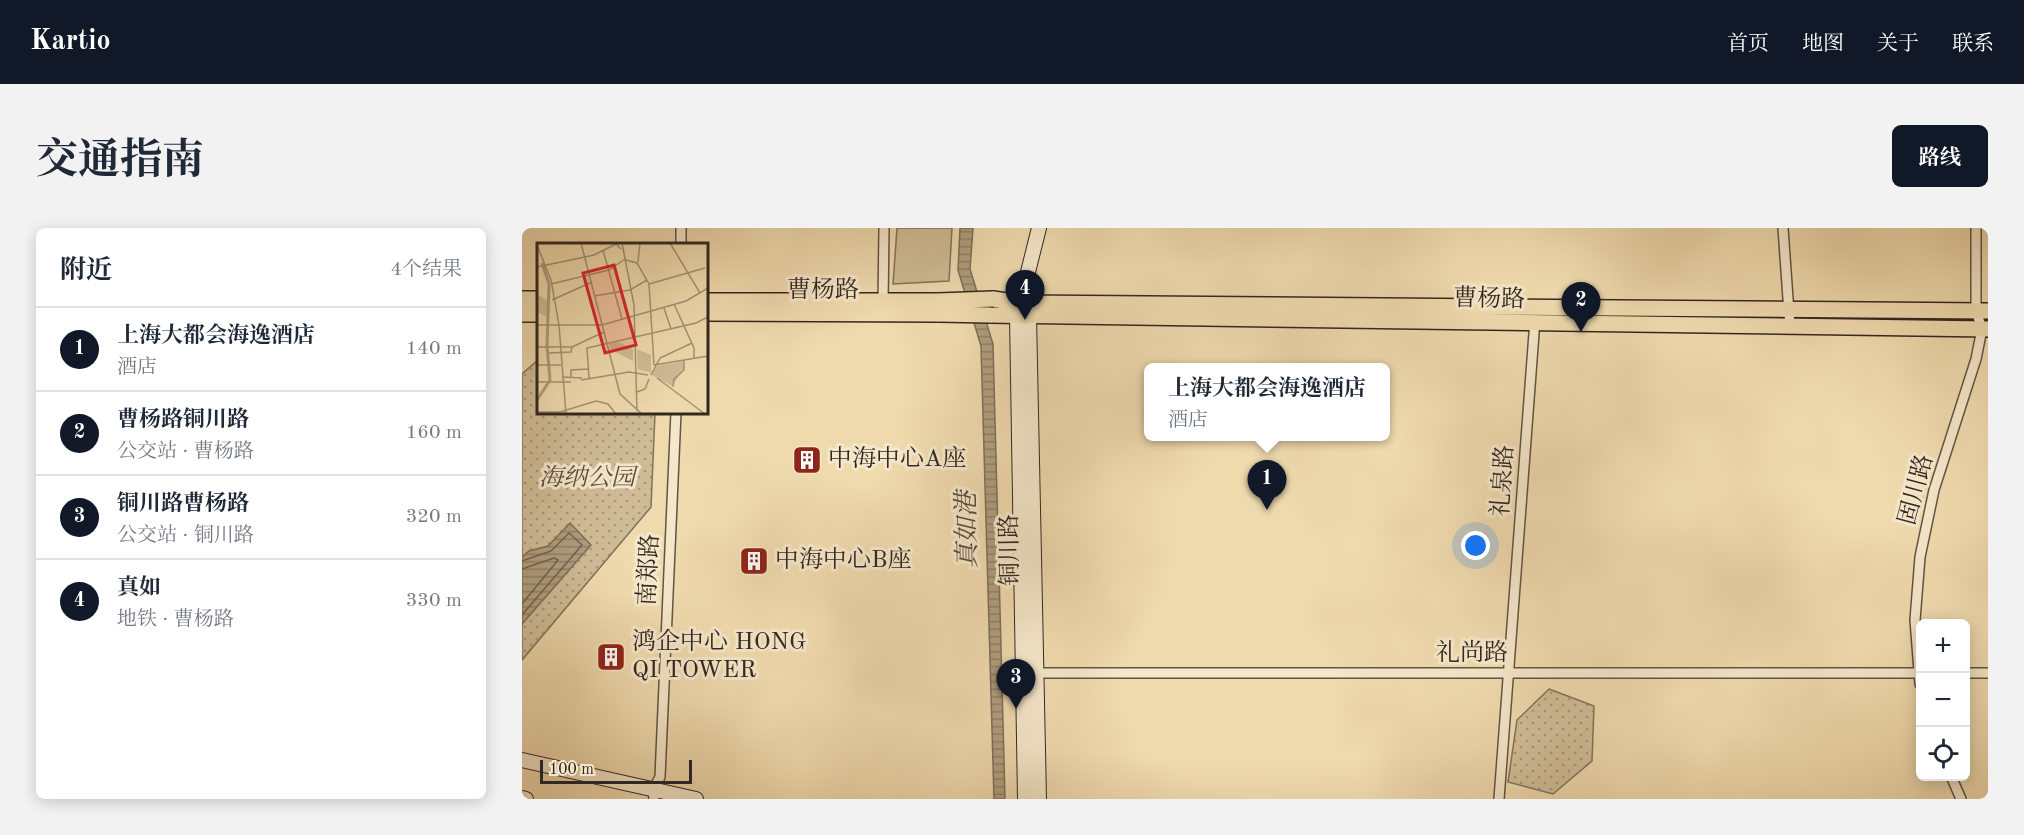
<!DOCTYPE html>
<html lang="zh">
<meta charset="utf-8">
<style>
body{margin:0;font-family:"Old Standard TT","Noto Serif SC",serif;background:#f2f2f3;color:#1f2937}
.controls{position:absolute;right:18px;bottom:18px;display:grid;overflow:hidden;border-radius:9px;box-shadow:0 3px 15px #0003}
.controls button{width:54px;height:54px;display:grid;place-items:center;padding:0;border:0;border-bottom:2px solid #e0e1e3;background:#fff;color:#1f2937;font:30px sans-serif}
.scale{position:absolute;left:18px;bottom:15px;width:152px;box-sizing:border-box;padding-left:6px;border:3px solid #322721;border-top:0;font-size:16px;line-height:21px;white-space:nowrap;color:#322721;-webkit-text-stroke:4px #f5e7ca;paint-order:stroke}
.you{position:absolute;left:954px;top:318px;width:21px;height:21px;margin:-15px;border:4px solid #fff;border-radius:50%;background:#1a73e8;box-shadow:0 0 0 9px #1a73e833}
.badge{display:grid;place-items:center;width:39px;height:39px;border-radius:50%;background:#111827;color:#fff;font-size:20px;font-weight:700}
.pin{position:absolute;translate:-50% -50px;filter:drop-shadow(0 2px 3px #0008)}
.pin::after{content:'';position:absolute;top:32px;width:21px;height:18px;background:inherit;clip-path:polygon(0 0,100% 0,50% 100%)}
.popup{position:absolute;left:622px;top:135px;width:246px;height:78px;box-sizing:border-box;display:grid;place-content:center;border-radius:9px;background:#fff;filter:drop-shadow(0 2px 4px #0005);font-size:20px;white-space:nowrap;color:#747a83}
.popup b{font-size:22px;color:#1f2937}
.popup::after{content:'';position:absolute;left:50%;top:100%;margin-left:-12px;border:12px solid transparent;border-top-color:#fff}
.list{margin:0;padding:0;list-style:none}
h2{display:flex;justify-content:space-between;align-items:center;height:78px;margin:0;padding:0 24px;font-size:26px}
h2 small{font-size:20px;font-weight:400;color:#747a83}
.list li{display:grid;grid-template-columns:39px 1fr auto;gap:18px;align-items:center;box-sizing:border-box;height:84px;padding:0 24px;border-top:2px solid #e0e1e3}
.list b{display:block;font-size:22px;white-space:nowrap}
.list p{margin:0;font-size:20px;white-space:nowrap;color:#747a83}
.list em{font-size:20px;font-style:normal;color:#747a83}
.icon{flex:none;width:33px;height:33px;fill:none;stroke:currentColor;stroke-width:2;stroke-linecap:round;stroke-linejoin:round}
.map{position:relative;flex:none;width:1466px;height:571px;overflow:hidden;border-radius:9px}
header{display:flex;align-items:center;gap:36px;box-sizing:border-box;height:84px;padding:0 30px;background:#111827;color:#fff}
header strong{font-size:28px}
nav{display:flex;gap:33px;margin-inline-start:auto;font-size:21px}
.intro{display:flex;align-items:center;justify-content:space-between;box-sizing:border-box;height:144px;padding:0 36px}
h1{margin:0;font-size:42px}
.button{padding:15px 27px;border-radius:9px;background:#111827;color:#fff;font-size:21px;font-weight:700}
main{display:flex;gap:36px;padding:0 36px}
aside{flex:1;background:#fff;border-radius:9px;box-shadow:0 3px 15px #0003}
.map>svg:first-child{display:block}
</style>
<header>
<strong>Kartio</strong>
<nav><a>首页</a><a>地图</a><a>关于</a><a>联系</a></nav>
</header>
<div class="intro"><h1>交通指南</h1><a class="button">路线</a></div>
<main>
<aside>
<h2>附近<small>4个结果</small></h2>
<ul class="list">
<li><span class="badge">1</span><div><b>上海大都会海逸酒店</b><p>酒店</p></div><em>140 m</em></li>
<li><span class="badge">2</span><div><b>曹杨路铜川路</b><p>公交站 · 曹杨路</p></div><em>160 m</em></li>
<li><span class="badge">3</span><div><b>铜川路曹杨路</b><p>公交站 · 铜川路</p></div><em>320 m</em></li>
<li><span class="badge">4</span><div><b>真如</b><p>地铁 · 曹杨路</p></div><em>330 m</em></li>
</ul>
</aside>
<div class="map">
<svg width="1466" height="571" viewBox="0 0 1466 571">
<defs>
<pattern id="park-dots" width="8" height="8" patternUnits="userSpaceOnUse" patternTransform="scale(1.5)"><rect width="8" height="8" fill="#cfbc96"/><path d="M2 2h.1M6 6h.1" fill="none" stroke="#a9997a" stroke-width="1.8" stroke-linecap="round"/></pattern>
<pattern id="water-rules" width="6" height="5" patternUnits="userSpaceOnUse" patternTransform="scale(1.5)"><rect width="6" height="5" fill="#af9d7e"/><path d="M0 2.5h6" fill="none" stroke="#8f8067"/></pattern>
</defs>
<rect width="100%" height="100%" fill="#efdaae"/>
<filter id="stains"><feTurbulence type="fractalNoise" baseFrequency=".00333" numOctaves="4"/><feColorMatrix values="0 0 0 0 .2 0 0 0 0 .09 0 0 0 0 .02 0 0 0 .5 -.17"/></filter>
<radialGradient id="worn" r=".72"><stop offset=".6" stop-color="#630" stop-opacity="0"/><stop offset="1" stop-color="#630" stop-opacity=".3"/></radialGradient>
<path fill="#cfbc96" stroke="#80725c" stroke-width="1.5" d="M375 0H430L427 53 371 56Z"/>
<path fill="url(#park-dots)" stroke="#80725c" stroke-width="1.5" d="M16 132V184L133 185 129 279 0 432V146Z
M1027 461 1072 478 1070 533 1031 566 986 554 995 492Z"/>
<path fill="url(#water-rules)" stroke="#7d6e59" stroke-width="1.5" d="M438 0H451L448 41 471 116 483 571H472L459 118 436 42Z
M48 295 69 317 0 396V329L7 323 26 318Z"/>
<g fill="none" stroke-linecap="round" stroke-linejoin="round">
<path stroke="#706250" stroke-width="1.5" d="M0 333 29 323 47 305 60 317 0 387
M0 341 32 330 36 332 0 376"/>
<g stroke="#615444" stroke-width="12">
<path id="street" d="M1261 0 1268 99
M159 16V0
M361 76 362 0
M510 445H1398
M1444 445H1466
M1398 456 1393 392 1398 329 1412 262 1454 131 1460 101 1454 83V0
M1429 548 1439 571
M132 571 131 562 138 549 154 184
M977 571 1013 92"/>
</g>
<g stroke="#322721" stroke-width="16">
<path id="secondary" d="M502 80 507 88 517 571
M0 532 174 571
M0 570 4 571
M503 571 495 88 517 0"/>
</g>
<g stroke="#322721" stroke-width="18">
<path id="primary" d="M0 71H16
M471 71 498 75 1466 83
M184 73H416
M184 85 417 86
M0 86H16
M468 87 1466 101"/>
</g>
<use href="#street" stroke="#f5e7ca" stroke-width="9"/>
<use href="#secondary" stroke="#f5e7ca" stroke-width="14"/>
<use href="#primary" stroke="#efdaae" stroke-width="15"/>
<g stroke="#322721" stroke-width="18" stroke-linecap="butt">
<path id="primary-bridge" d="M416 73 471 71
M417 86 468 87"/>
</g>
<use href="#primary-bridge" stroke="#efdaae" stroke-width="15"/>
</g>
<defs>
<g id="building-square" transform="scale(1.5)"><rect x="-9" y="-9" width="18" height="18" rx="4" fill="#8f2418" stroke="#f5e7ca"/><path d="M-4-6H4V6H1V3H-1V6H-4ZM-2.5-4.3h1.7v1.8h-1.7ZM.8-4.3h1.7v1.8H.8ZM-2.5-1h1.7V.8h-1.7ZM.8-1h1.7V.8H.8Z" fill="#fff"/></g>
</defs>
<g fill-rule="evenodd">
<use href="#building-square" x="285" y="232"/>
<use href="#building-square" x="232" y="333"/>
<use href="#building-square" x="89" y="429"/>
</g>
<g text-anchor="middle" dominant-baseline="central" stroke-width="6" stroke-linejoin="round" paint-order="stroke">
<g font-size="24" fill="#322721" stroke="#f5e7ca">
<text x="301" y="63">曹杨路</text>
<text transform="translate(967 72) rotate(1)">曹杨路</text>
<text transform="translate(982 253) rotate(-86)">礼泉路</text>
<text transform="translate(1395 262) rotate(-75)">固川路</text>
<text transform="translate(489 322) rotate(-91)">铜川路</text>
<text transform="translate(128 342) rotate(-87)">南郑路</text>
<text x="950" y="426">礼尚路</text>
</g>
<g font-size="24" fill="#322721" stroke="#f5e7ca" text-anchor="start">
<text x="306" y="232">中海中心A座</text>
<text x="253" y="333">中海中心B座</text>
<text x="110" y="415">鸿企中心 HONG<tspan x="110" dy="28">QI TOWER</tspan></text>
</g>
<g font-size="24" font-style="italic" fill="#594c3e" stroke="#f5e7ca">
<text x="65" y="251">海纳公园</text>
</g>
<g font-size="26" font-style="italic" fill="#584a3d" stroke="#f5e7ca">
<text transform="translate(446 302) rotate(-91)">真如港</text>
</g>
</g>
<g transform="translate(15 15)">
<rect width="171" height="171" fill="#efdaae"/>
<path d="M0 51 11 58 12 75 0 69ZM81 99 96 106V118L73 106 72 101ZM100 106 114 112V130L101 126ZM147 118V126L135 143 115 132 120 123Z" fill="#cfbc96"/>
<path fill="none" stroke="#af9d7e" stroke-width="3" d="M0 157 13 137 10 103 12 41 5 20"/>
<path fill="none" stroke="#a39276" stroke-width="1.5" d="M44 0 83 151 105 171M85 0 97 62 100 168M133 0 163 50M0 2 14 37 22 82 29 171M66 7 85 76M89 17 100 20 112 41 117 122M101 19 103 0M0 24 57 12 79 1 84 6M14 41 72 27 88 16M112 41 168 25M57 53 93 47 110 37M15 57 55 39M137 61 157 105V115M127 65 134 86M0 82H65L149 58 171 45M0 104H35L67 89M12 110 34 109 35 104M0 122H24M117 122 171 113M114 132 123 115 155 100M25 134 45 135M34 134V127L51 126M52 135 50 105 159 80 171 74M120 135 168 171M44 137 92 129 111 132M0 139H34M136 144 137 136 147 127V117M100 149 108 146 112 136M0 169H23L59 158 71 161 79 171"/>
<path fill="#d62828" fill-opacity="0.15" stroke="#d62828" stroke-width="3" d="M77 22 99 102 68 110 46 30Z"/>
<rect width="171" height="171" fill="none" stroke="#322721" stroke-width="3"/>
</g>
<rect width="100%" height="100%" filter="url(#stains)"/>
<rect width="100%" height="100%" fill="url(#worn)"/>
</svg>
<div class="controls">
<button>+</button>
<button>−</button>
<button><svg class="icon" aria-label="locate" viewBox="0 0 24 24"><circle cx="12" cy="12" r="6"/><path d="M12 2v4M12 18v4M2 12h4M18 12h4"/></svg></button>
</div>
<div class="scale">100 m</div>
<div class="you"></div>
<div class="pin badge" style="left:745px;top:282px">1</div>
<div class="popup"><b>上海大都会海逸酒店</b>酒店</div>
<div class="pin badge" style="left:1059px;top:104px">2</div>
<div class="pin badge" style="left:494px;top:481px">3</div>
<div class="pin badge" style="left:503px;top:92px">4</div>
</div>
</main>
